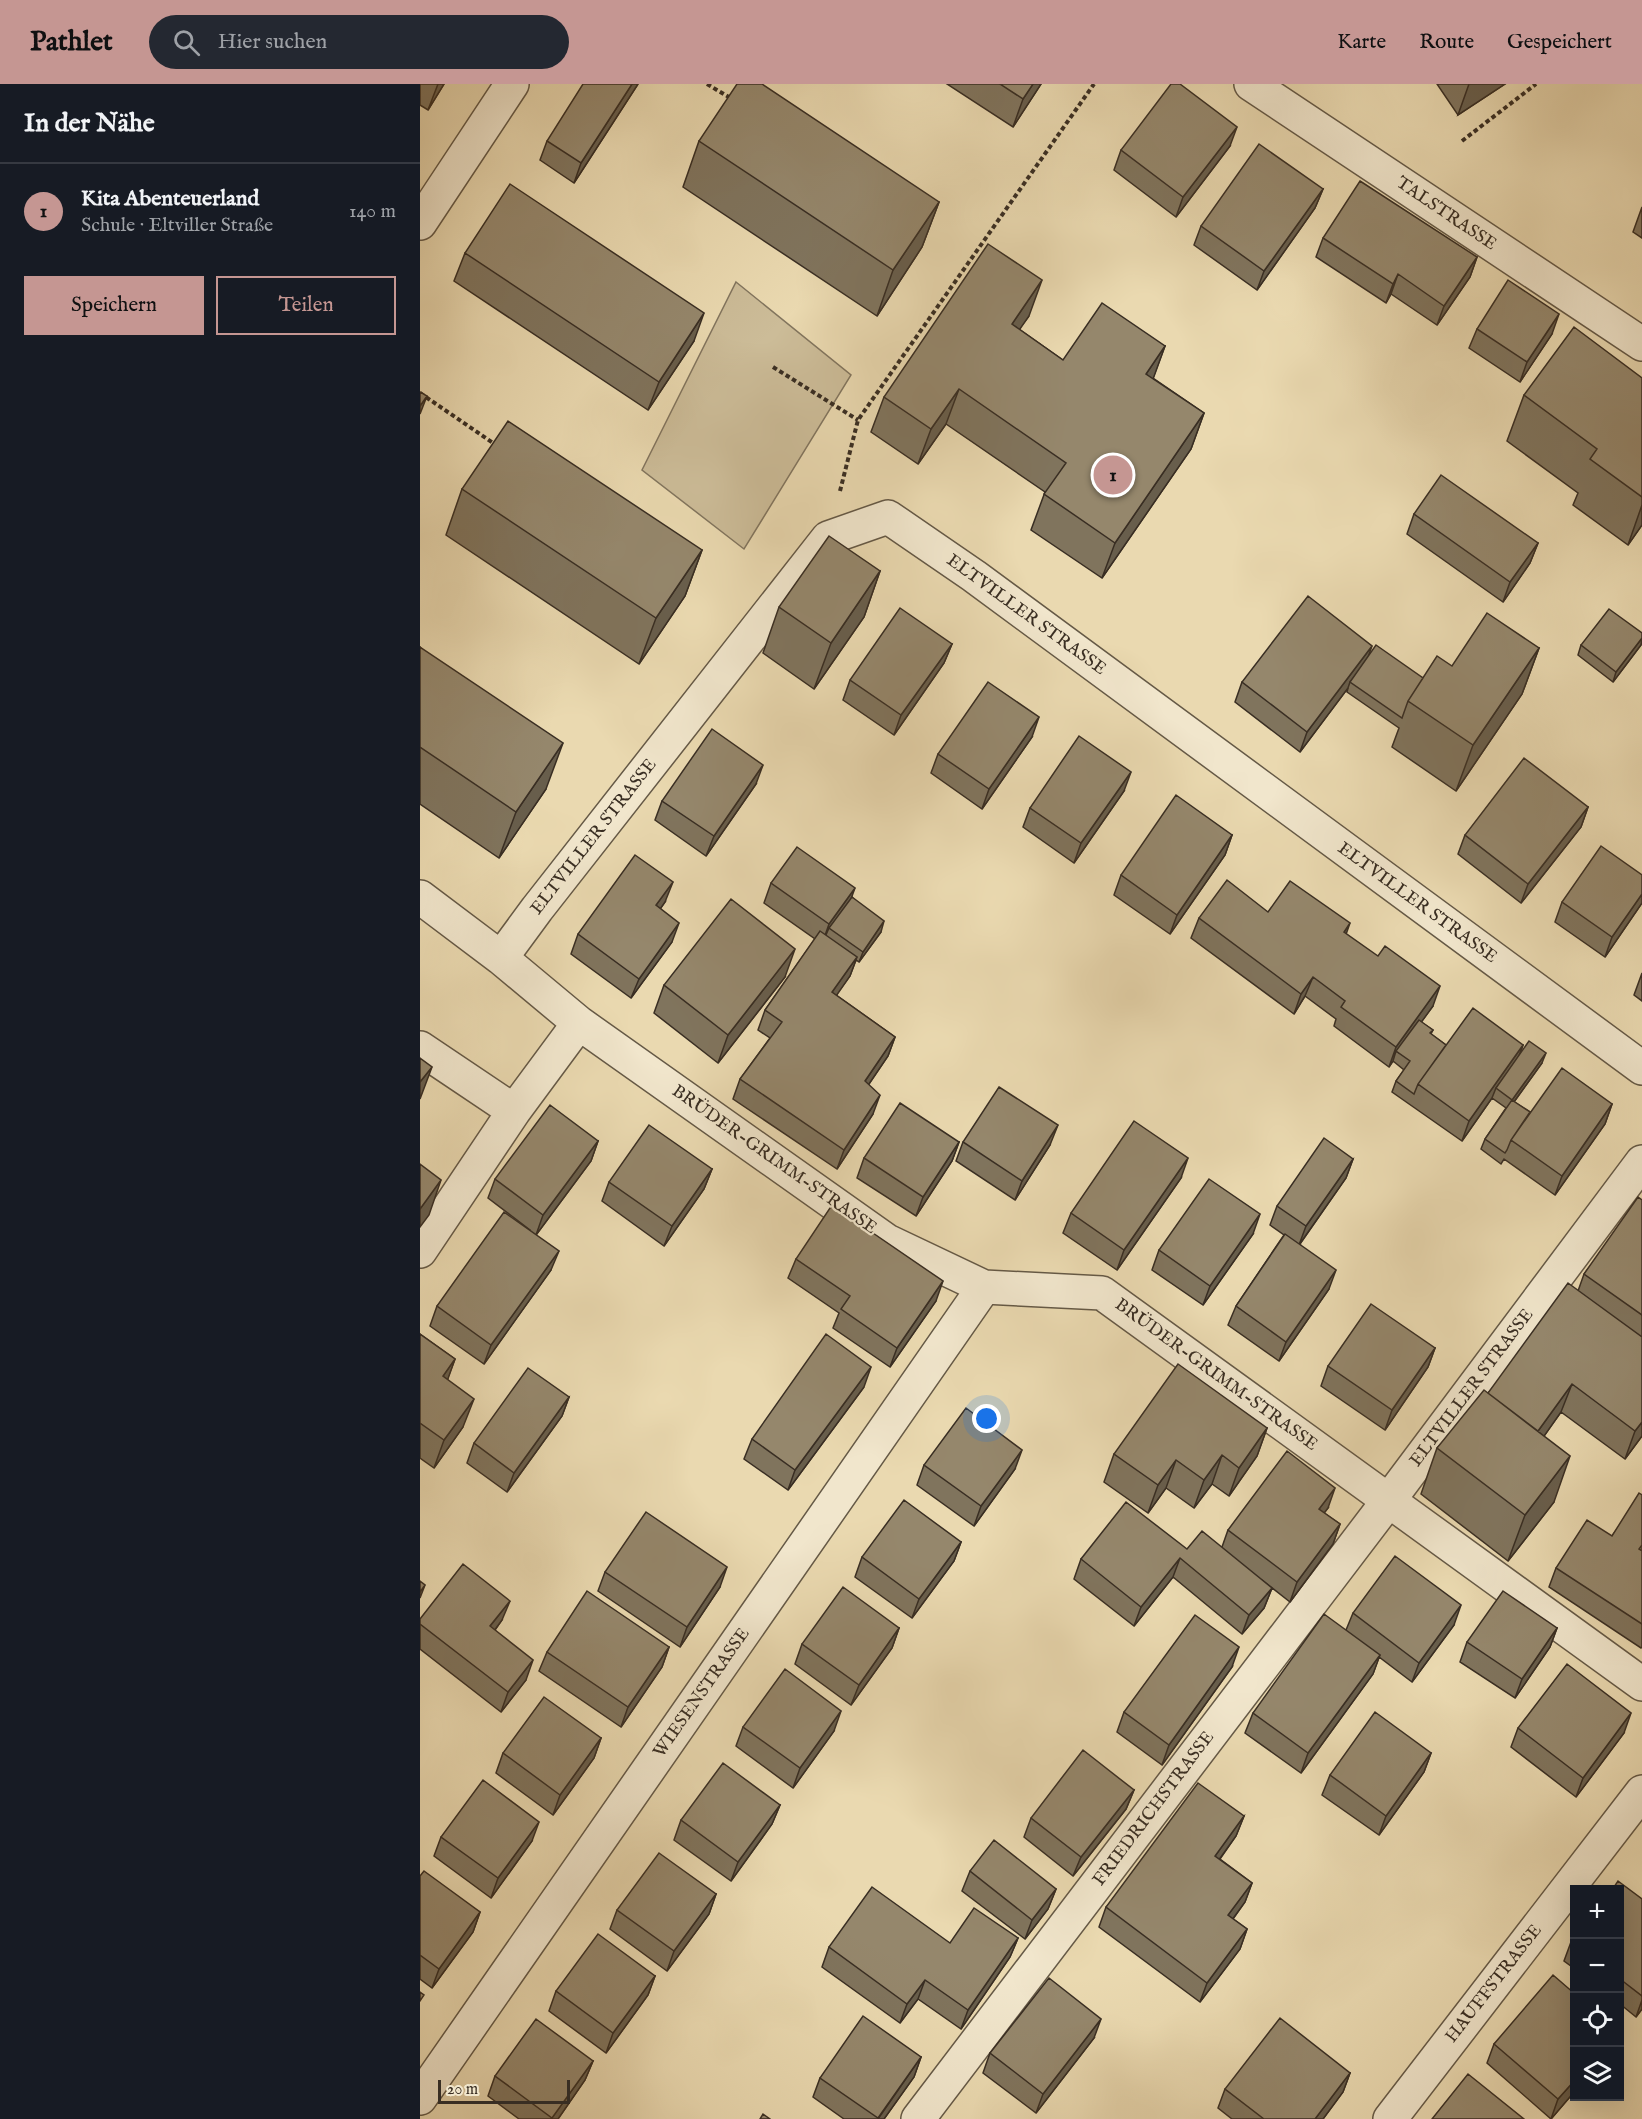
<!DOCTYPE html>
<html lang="de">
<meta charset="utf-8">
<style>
body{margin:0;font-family:"IM FELL English",serif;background:#242831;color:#f1f3f6}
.controls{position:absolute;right:18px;bottom:18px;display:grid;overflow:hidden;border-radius:0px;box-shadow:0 6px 24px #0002}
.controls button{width:54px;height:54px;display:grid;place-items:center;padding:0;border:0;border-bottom:2px solid #363941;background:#171b24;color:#f1f3f6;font:30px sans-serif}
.scale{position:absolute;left:18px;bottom:15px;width:132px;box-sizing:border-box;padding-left:6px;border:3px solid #392e23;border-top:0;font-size:16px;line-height:21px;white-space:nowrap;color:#392e23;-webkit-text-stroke:4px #f1e6cc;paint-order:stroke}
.you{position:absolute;left:567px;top:1335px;width:21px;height:21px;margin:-15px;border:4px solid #fff;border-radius:50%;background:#1a73e8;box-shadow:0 0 0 9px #1a73e833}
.badge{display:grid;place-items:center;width:39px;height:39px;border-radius:50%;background:#c59692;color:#111;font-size:20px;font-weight:700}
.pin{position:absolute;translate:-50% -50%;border:3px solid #fff;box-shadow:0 2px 6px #0006}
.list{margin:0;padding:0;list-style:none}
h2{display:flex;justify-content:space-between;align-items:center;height:78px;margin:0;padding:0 24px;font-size:26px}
h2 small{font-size:20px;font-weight:400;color:#9ea1a6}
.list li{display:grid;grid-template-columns:39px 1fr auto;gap:18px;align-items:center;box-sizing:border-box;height:96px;padding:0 24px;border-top:2px solid #363941}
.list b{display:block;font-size:22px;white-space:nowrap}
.list p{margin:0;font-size:20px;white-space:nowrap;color:#9ea1a6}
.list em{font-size:20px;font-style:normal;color:#9ea1a6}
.actions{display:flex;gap:12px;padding:18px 24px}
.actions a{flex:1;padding:14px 0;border:2px solid #c59692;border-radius:0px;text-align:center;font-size:21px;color:#c59692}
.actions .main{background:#c59692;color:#111}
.icon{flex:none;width:33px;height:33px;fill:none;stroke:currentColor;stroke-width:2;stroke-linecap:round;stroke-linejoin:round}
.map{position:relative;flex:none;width:1222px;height:2035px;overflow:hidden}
header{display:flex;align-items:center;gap:36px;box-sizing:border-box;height:84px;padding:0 30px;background:#c59692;color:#111}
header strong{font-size:28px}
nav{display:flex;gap:33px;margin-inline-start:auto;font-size:21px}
.search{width:420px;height:54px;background:#242831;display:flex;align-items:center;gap:15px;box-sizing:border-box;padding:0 21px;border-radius:33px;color:#9ea1a6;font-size:22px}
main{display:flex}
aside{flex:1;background:#171b24}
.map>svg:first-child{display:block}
</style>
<header>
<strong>Pathlet</strong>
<div class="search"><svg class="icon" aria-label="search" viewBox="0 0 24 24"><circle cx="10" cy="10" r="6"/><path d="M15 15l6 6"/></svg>Hier suchen</div>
<nav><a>Karte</a><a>Route</a><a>Gespeichert</a></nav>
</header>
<main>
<aside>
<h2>In der Nähe<small></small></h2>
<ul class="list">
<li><span class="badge">1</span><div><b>Kita Abenteuerland</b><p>Schule · Eltviller Straße</p></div><em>140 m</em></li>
</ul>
<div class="actions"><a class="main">Speichern</a><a>Teilen</a></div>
</aside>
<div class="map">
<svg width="1222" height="2035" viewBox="0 0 1222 2035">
<rect width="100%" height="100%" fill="#ead9b0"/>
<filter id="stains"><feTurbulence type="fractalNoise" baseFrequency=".00333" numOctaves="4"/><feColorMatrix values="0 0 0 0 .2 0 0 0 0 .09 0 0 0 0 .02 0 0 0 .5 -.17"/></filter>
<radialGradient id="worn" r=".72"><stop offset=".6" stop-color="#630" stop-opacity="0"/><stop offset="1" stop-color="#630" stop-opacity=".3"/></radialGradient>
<path fill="#ccbc98" stroke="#82755e" stroke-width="1.5" d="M316 198 431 291 324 465 222 386Z"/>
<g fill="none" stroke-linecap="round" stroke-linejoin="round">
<g stroke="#655946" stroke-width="36">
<path id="minor" d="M831 0 1222 260
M0 139 92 0
M0 813 81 874 159 939
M81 874 117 825 408 454 468 433 554 492 1222 984
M0 964 94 1027
M0 1167 94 1027 159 939 467 1157 564 1203 682 1209 1222 1600
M0 2014 564 1203
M498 2035 969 1416 1222 1078
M970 2035 1222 1708"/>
</g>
<path stroke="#392e23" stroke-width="4" stroke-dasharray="4.5 3" stroke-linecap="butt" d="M287 0 312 15
M1042 57 1116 0
M353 283 438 336
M0 309 76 361
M420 407 438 336 674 0"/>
<use href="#minor" stroke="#f1e6cc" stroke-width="33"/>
</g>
<path fill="#80745d" stroke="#392e23" stroke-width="1.5" d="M0 0H24L8 26 0 21Z
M218 0 154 99 120 76 127 57Z
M527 0H621L593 43Z
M1017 0H1085L1038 31Z
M279 57 519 118 502 163 457 232 263 103Z
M810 62 756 133 694 86 701 66Z
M903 105 895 124 837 206 774 161 781 142Z
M1222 123V154L1213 148Z
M903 154 1057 173 1050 193 1017 241 971 210 966 219 896 173Z
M45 169 274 257 228 326 34 197Z
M609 232 599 245 643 276 745 262 733 294 784 329 771 365 682 494 611 446 625 408 526 340 498 380 451 348 464 313Z
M1057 245 1132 250 1100 298 1049 264Z
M1222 294V441L1208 461 1153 421 1158 409 1087 357 1104 311Z
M42 405 282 466 265 512 219 580 26 451Z
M994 430 1118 459 1110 479 1083 518 987 450Z
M460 487 444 533 394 605 343 569 359 523Z
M1222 549V557L1221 561 1193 598 1158 571 1161 561Z
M532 560 524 579 474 651 423 616 430 596Z
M0 563 126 705 79 774 0 720Z
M1119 564 1102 610 1036 707 972 663 979 644 927 608 928 604 880 668 815 618 822 598 948 572 1003 594 1032 582Z
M612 653 562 725 511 689 518 670Z
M336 700 286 772 235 736 242 717Z
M704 707 654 779 603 743 610 724Z
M1168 723 1161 743 1101 819 1038 770 1045 751Z
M812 751 805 771 750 850 694 811 701 791Z
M1222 791V819L1185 873 1135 838 1142 818Z
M351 799 432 813 461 848 439 878 436 876 430 892 416 911 475 953 468 972 449 1000 453 1030 417 1085 313 1015 320 995 350 954 338 946 345 926 395 855 344 819Z
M245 818 240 825 252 858 211 914 151 870 158 850Z
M848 828 926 850 1013 922 1001 938 1013 946 1011 950 1026 961H1103L1100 970 1122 979 1094 1018 1110 1028 1192 1020 1185 1040 1135 1111 1084 1075 1081 1080 1061 1065 1065 1055 1086 1024 1072 1014 1042 1057 972 1008 976 997 984 986 973 977 969 983 914 942 916 935 885 912 874 930 771 854 779 834Z
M1222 889V917L1214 911Z
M365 893 298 979 234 929 244 901Z
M178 1057 171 1077 116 1151 131 1186 64 1280 10 1242 17 1222 110 1146 68 1114 75 1095Z
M539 1058 532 1077 496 1132 437 1094 444 1074Z
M543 1058 630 1061 595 1116 536 1077Z
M933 1075 926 1094 880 1160 909 1205 859 1277 808 1241 816 1222 864 1151 850 1141 857 1122Z
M292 1085 284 1105 244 1162 182 1117 189 1098Z
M761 1094 697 1186 643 1149 651 1129Z
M1222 1116V1352L1205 1375 1141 1328 1124 1352 1134 1418 1088 1477 1001 1410 1017 1364 1068 1309 1158 1207 1164 1190Z
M833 1150 783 1221 732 1186 739 1166Z
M376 1175 516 1217 470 1283 413 1244 419 1229 368 1194Z
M0 1250 35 1275 27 1296 43 1343 14 1384 0 1374Z
M1015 1264 1008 1283 965 1346 901 1302 908 1282Z
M444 1303 368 1406 324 1375 332 1355Z
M149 1313 142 1332 87 1408 47 1379 54 1359Z
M847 1344 837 1372 809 1412 792 1400 774 1424 746 1404 728 1429 684 1398 694 1370Z
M504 1381 595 1385 554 1442 497 1401Z
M1222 1411V1563L1221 1564 1129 1503 1136 1484 1192 1452Z
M908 1424 904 1429 920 1440 913 1460 870 1518 842 1496 852 1504 844 1524 822 1550 753 1493 714 1542 654 1495 661 1475 802 1463 808 1446Z
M541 1458 534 1477 492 1534 435 1493 442 1473Z
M185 1488 300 1503 260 1563 178 1507Z
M933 1529 1034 1541 992 1598 959 1573 953 1590 881 1689 825 1649 833 1629 926 1546Z
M0 1535 82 1536 75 1546 106 1596 81 1628 0 1565Z
M479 1544 472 1564 431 1621 375 1580 382 1560Z
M1137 1544 1130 1563 1095 1614 1040 1578 1047 1558Z
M249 1563 242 1583 201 1643 119 1587 127 1568Z
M812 1583 742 1681 697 1648 704 1628Z
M323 1643 414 1647 373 1704 316 1662Z
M1098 1644 1204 1649 1156 1713 1091 1663Z
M181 1654 174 1674 133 1731 76 1689 83 1669Z
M1011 1669 1004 1688 959 1751 902 1711 910 1691Z
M714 1706 706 1725 653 1792 604 1753 611 1734Z
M360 1721 352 1740 311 1797 254 1756 261 1736Z
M824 1732 816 1752 800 1775 832 1799 825 1818 813 1835 827 1845 820 1865 780 1918 679 1843 686 1823Z
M21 1753 112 1757 71 1814 14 1772Z
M550 1787 636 1805 628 1825 605 1855 542 1807Z
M0 1792 60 1828 53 1848 12 1904 0 1895Z
M1200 1806 1222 1815V1925L1216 1933 1200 1920Z
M296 1810 289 1830 247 1887 190 1845 197 1826Z
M598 1854 590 1873 541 1945 498 1915 480 1939 402 1883 409 1863 530 1859Z
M1155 1854V1885L1144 1877 1151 1858Z
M235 1892 228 1911 186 1969 129 1927 136 1907Z
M1155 1910V2007L1131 2035 1067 1979 1074 1960Z
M674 1954 616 2029 563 1989 570 1969Z
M501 1973 494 1993 464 2035H424L393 2013 400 1994Z
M173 1977 165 1996 138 2035H99L68 2012 75 1992Z
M930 1989 923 2008 903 2035H812L798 2024 805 2005Z"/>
<path fill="#685e4c" stroke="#392e23" stroke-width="1.5" d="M18 0H24L8 26Z
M212 0H218L154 99 161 79Z
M613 0H621L593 43 603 15Z
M1049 0H1085L1038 31Z
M817 43 810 62 756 133 763 113Z
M903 105 895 124 837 206 844 187Z
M519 118 502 163 457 232 473 186Z
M1057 173 1050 193 1017 241 1024 222Z
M978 190 971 210 966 219 973 200Z
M622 196 609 232 579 275 592 240Z
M284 229 274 257 228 326 239 298Z
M1139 230 1132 250 1100 298 1107 278Z
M745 262 732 298 726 290Z
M539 305 526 340 498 380 511 345Z
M7 312 0 330V322Z
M784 329 771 365 682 494 695 459Z
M1222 421V441L1208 461Z
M1118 459 1110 479 1083 518 1090 498Z
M282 466 265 512 219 580 236 534Z
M460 487 444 533 394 605 411 559Z
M1222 554 1221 561 1193 598 1196 588Z
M532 560 524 579 474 651 481 631Z
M952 562 945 582 930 598 928 604 880 668 887 648Z
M1119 564 1102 610 1036 707 1053 661Z
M619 633 612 653 562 725 569 705Z
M143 659 126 705 79 774 96 728Z
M343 681 336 700 286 772 294 752Z
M711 688 704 707 654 779 661 759Z
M1168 723 1161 743 1101 819 1108 800Z
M812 751 805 771 750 850 757 831Z
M253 798 245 818 229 841 236 821Z
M435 804 428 823 409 844 402 860 409 840Z
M1222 810V819L1185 873 1192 853Z
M464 837 461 848 439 878 443 868Z
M259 839 252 858 211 914 219 895Z
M930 839 923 859 924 848Z
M375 865 365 893 298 979 308 951Z
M437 873 430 892 405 928 412 908Z
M893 893 885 912 874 930 881 910Z
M1020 902 1013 922 979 969 976 967 973 977 969 983 976 963Z
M475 953 468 972 438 1016 445 997Z
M1103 961 1096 980 1076 1004 1072 1014 1042 1057 1049 1037Z
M1126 969 1122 979 1088 1026 1092 1016Z
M12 983 0 1015V998Z
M460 1011 453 1030 417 1085 424 1066Z
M1192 1020 1185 1040 1135 1111 1142 1092Z
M638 1041 630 1061 595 1116 602 1097Z
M178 1057 171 1077 116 1151 123 1131Z
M539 1058 532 1077 496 1132 503 1113Z
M768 1074 761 1094 697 1186 704 1166Z
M933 1075 926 1094 879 1161 886 1142Z
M292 1085 284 1105 244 1162 252 1142Z
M21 1096 9 1131 0 1143V1125Z
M840 1130 833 1150 783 1221 790 1202Z
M139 1167 131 1186 64 1280 71 1261Z
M916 1186 909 1205 859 1277 866 1258Z
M523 1197 516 1217 470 1283 477 1264Z
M1015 1264 1008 1283 965 1346 972 1326Z
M35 1275 25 1303 23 1292Z
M451 1283 444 1303 368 1406 375 1386Z
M1152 1300 1141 1328 1098 1389 1108 1361Z
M149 1313 142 1332 87 1408 94 1389Z
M54 1315 43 1343 14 1384 24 1356Z
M1222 1338V1352L1205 1375 1215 1347Z
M847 1344 837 1372 809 1412 819 1384Z
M602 1366 595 1385 554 1442 561 1422Z
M802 1371 792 1400 774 1424 784 1396Z
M1150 1372 1134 1418 1088 1477 1105 1431Z
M756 1376 746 1404 728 1429 738 1401Z
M915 1404 908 1424 892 1445 899 1425Z
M920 1440 913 1460 870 1518 877 1498Z
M541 1458 534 1477 492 1534 499 1515Z
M760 1474 753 1493 714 1542 721 1523Z
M307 1483 300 1503 260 1563 267 1543Z
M5 1501 0 1514V1508Z
M852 1504 844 1524 822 1550 829 1531Z
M90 1517 82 1536 63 1562 70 1542Z
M1041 1521 1034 1541 992 1598 999 1579Z
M479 1544 472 1564 431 1621 439 1601Z
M1137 1544 1130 1563 1095 1614 1102 1595Z
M249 1563 242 1583 201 1643 208 1623Z
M819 1563 812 1583 742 1681 749 1661Z
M960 1571 953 1590 881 1689 888 1669Z
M113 1576 106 1596 81 1628 88 1608Z
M421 1627 414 1647 373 1704 380 1684Z
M1211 1629 1204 1649 1156 1713 1163 1694Z
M181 1654 174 1674 133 1731 140 1711Z
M1011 1669 1004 1688 959 1751 966 1732Z
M714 1706 706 1725 653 1792 661 1773Z
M360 1721 352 1740 311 1797 318 1778Z
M824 1732 816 1752 788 1791 795 1772Z
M119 1738 112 1757 71 1814 78 1794Z
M832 1799 825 1818 801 1851 808 1831Z
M636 1805 628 1825 605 1855 612 1836Z
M296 1810 289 1830 247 1887 254 1867Z
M60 1828 53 1848 12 1904 19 1885Z
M827 1845 820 1865 780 1918 787 1899Z
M598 1854 590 1873 541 1945 548 1926Z
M235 1892 228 1911 186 1969 193 1949Z
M505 1896 498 1915 480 1939 487 1920Z
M1222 1916V1925L1216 1933Z
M681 1935 674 1954 616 2029 623 2010Z
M501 1973 494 1993 464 2035H458Z
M173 1977 165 1996 138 2035H131Z
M930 1989 923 2008 903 2035H895Z
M1155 1996V2007L1131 2035 1138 2015Z"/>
<path fill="#95876c" stroke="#392e23" stroke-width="1.5" d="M163 0H212L161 79 127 57Z
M317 0H342L519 118 473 186 279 57Z
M580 0H613L603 15Z
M751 0H760L817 43 763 113 701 66Z
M839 60 903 105 844 187 781 142Z
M940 97 1057 173 1024 222 978 190 973 200 903 154Z
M90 100 284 229 239 298 45 169Z
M568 160 622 196 592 240 643 276 682 219 745 262 726 290 784 329 695 459 624 410 646 379 539 305 511 345 464 313Z
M1088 196 1139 230 1107 278 1057 245Z
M1154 243 1222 294V413L1170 375 1177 365 1104 311Z
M0 308 7 312 0 322Z
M88 337 282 466 236 534 42 405Z
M1021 391 1118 459 1090 498 994 430Z
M409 452 460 487 411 559 359 523Z
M888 512 952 562 887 648 822 598Z
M480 524 532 560 481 631 430 596Z
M1189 525 1222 549V554L1196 588 1161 561Z
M1067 529 1119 564 1053 661 988 617 1017 572 1032 582Z
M956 561 1003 594 988 617 982 634 930 598Z
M0 563 143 659 96 728 0 663Z
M568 598 619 633 569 705 518 670Z
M292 645 343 681 294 752 242 717Z
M659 652 711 688 661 759 610 724Z
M1104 674 1168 723 1108 800 1045 751Z
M756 711 812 751 757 831 701 791Z
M1181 762 1222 791V810L1192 853 1142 818Z
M377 763 435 804 409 840 351 799Z
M215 771 253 798 236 821 259 839 219 895 158 850Z
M807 796 848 828 870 797 930 839 924 848 958 872 965 862 1020 902 976 963 921 923 925 917 893 893 881 910 779 834Z
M432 813 464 837 443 868 409 844Z
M311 815 375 865 308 951 244 901Z
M400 847 437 873 412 908 475 953 445 997 460 1011 424 1066 320 995 362 938 345 926Z
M1053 924 1103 961 1049 1037 998 1000Z
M999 936 1013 946 1010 949 1026 961 998 1000 994 1010 976 997 990 977 976 967Z
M1109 957 1126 969 1092 1016 1110 1028 1091 1056 1087 1066 1085 1069 1065 1055 1092 1016 1076 1004Z
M0 974 12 983 0 998Z
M1142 984 1192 1020 1142 1092 1091 1056Z
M579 1003 638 1041 602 1097 543 1058Z
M480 1019 539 1058 503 1113 444 1074Z
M130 1021 178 1057 123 1131 75 1095Z
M714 1037 768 1074 704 1166 651 1129Z
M229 1041 292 1085 252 1142 189 1098Z
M904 1054 933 1075 886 1142 857 1122Z
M0 1080 21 1096 0 1125Z
M789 1095 840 1130 790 1202 739 1166Z
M1218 1113 1222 1116V1231L1164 1190Z
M412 1121 523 1197 477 1264 421 1225 430 1212 376 1175Z
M84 1128 139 1167 71 1261 17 1222Z
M865 1150 916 1186 866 1258 816 1222Z
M1148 1199 1222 1253V1338L1215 1347 1152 1300 1118 1347 1068 1309Z
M951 1220 1015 1264 972 1326 908 1282Z
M0 1250 35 1275 23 1292 54 1315 24 1356 0 1339Z
M406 1250 451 1283 375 1386 332 1355Z
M758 1280 847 1344 819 1384 802 1371 784 1396 756 1376 738 1401 694 1370Z
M108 1284 149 1313 94 1389 54 1359Z
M1064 1306 1150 1372 1105 1431 1017 1364Z
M546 1324 602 1366 561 1422 504 1381Z
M867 1367 915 1404 899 1425 920 1440 877 1498 808 1446Z
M1219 1409 1222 1411V1461L1219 1465 1222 1467V1540L1136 1484 1167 1436 1192 1452Z
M484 1416 541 1458 499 1515 442 1473Z
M706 1418 767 1465 782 1447 852 1504 829 1531 760 1474 721 1523 661 1475Z
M226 1428 307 1483 267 1543 185 1488Z
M975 1472 1041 1521 999 1579 933 1529Z
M43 1480 90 1517 70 1542 113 1576 88 1608 0 1540V1535Z
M0 1497 5 1501 0 1508Z
M423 1503 479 1544 439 1601 382 1560Z
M167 1507 249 1563 208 1623 127 1568Z
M1083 1507 1137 1544 1102 1595 1047 1558Z
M904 1530 960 1571 888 1669 833 1629Z
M775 1531 819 1563 749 1661 704 1628Z
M1147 1580 1211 1629 1163 1694 1098 1644Z
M365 1585 421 1627 380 1684 323 1643Z
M124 1613 181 1654 140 1711 83 1669Z
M955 1628 1011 1669 966 1732 910 1691Z
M663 1666 714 1706 661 1773 611 1734Z
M303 1679 360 1721 318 1778 261 1736Z
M63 1696 119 1738 78 1794 21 1753Z
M778 1699 824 1732 795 1772 832 1799 808 1831 827 1845 787 1899 686 1823Z
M574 1756 636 1805 612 1836 550 1787Z
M239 1769 296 1810 254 1867 197 1826Z
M4 1787 60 1828 19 1885 0 1871V1792Z
M1198 1797 1222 1815V1912L1200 1895V1806H1192Z
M452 1803 530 1859 554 1824 598 1854 548 1926 505 1896 487 1920 409 1863Z
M178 1850 235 1892 193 1949 136 1907Z
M1133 1891 1155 1910V1996L1138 2015 1074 1960Z
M629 1894 681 1935 623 2010 570 1969Z
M0 1908 4 1911 0 1917Z
M443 1932 501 1973 458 2034 400 1994Z
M860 1934 930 1989 895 2035H844L805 2005Z
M116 1935 173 1977 132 2034 75 1992Z
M1048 1990 1104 2035H1012Z
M343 2030 350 2035H340Z"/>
<g text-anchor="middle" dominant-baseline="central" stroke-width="4.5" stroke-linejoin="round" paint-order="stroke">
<g font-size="18" fill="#392e23" stroke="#f1e6cc">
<text transform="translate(1026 130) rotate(34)">TALSTRASSE</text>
<text transform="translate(606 531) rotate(36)">ELTVILLER STRASSE</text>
<text transform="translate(174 753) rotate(-52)">ELTVILLER STRASSE</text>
<text transform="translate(997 819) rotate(36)">ELTVILLER STRASSE</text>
<text transform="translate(354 1076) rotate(35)">BRÜDER-GRIMM-STRASSE</text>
<text transform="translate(796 1291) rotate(36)">BRÜDER-GRIMM-STRASSE</text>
<text transform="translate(1052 1304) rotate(-53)">ELTVILLER STRASSE</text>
<text transform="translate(282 1609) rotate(-55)">WIESENSTRASSE</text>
<text transform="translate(734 1725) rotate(-53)">FRIEDRICHSTRASSE</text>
<text transform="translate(1074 1900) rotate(-52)">HAUFFSTRASSE</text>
</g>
</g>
<rect width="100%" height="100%" filter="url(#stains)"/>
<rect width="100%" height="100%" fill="url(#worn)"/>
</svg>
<div class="controls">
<button>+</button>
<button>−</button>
<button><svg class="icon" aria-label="locate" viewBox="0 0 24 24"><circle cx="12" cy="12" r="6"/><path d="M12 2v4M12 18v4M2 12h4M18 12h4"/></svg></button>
<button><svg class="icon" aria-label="layers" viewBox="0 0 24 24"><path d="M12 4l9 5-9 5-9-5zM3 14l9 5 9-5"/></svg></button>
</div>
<div class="scale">20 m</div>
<div class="you"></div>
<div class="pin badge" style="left:693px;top:391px">1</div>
</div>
</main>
